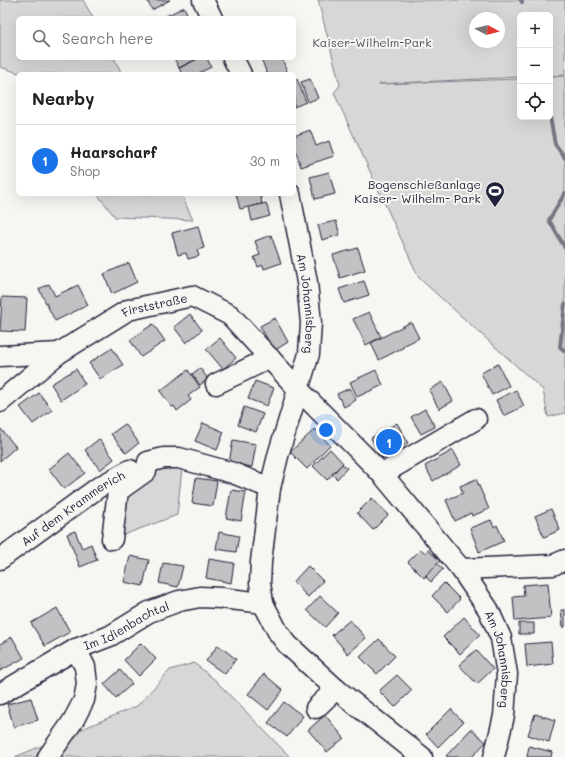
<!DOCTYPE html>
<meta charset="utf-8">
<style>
body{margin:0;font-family:Mali,sans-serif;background:#f6f6f6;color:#222}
.controls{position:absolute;right:12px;top:12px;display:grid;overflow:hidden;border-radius:6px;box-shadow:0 4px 16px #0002}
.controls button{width:36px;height:36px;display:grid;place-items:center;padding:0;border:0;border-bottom:1px solid #e0e0e0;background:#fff;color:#222;font:20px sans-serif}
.compass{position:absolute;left:469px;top:12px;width:36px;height:36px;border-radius:50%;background:#fff;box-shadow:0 4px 16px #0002;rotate:97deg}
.you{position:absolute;left:326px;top:430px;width:14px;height:14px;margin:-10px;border:3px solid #fff;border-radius:50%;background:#1a73e8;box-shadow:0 0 0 6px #1a73e833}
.badge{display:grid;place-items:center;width:26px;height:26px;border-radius:50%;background:#1a73e8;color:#fff;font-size:13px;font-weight:700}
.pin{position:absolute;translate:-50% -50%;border:2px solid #fff;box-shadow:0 1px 4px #0006}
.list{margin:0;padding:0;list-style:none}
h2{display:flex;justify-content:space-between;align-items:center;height:52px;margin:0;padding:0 16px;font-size:17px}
h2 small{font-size:13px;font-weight:400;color:#767676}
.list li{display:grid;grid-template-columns:26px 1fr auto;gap:12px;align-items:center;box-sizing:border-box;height:72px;padding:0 16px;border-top:1px solid #e0e0e0}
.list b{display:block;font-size:15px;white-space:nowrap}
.list p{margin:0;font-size:13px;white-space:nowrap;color:#767676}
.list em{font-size:13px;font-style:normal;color:#767676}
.icon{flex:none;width:22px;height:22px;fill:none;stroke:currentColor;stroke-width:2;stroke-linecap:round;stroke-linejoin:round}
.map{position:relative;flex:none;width:565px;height:757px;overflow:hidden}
.search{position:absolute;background:#fff;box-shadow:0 4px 16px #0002;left:16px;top:16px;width:280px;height:44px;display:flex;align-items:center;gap:10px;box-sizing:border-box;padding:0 14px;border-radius:6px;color:#767676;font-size:15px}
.panel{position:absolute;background:#fff;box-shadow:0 4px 16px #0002;left:16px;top:72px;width:280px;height:124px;border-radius:6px}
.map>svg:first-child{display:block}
</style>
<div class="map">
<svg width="565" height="757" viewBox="0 0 565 757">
<rect width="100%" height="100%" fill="#f6f6f2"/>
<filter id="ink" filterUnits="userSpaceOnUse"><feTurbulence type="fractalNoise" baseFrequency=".025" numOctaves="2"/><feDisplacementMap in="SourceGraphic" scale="8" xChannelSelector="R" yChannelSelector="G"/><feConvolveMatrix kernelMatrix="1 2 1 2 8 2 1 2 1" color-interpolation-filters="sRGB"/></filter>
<g filter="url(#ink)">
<path fill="#d7d7d7" stroke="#7c7c89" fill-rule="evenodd" d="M0 0H83L93 18H18V58H114L122 74H22L0 67Z
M318 0H565V75L550 76V15H520V77L379 84 520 79V117H550V77L565 76V413L548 417 543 390 419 278 334 93 340 85ZM475 18H499V42H475Z
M97 194H181L193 220 115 217Z
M182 468 177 515 118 537 124 498 152 470Z
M194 663 215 680 290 757H15L137 706 170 670Z"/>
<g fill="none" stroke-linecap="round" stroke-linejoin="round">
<path stroke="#757583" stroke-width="4" d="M521 0 522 2
M550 117 555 144 565 158
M565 193 549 220 565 248
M565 304 560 347 565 351"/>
</g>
<path fill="#c2c2c4" stroke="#22223b" d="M147 0H170L152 10Z
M184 7 189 18H162Z
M174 58H199L179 68Z
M199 58H207L211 67 197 74H182L179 68Z
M261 58H282L288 74H267Z
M297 79 306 102 294 107V80Z
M310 79 318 98 308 102 301 82Z
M310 130 316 146 329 141 334 156 301 167 294 146V136Z
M329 172 335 194 315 199 310 177Z
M236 194H260L262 204 240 209Z
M266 203 270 216 252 221 249 207Z
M336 221 340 235 322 240 318 225Z
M198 226 204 248 197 250 199 256 188 259 186 253 178 255 172 233Z
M271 235 281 263 264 269 263 265 258 267 254 257 260 255 255 241Z
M358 248 365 270 340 278 333 255Z
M129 263 137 282 112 294 104 274Z
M364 281 369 295 344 303 339 289Z
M49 284 55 296 78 285 88 305 55 321 39 289Z
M2 297 27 298 25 332 0 331Z
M369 312 381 337 366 345 353 319Z
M190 314 202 330 186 343 174 327Z
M275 318 288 342 274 351 260 326Z
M411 322 419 338 403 346 404 347 379 360 371 343Z
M153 324 165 341 141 357 130 340Z
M220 338 236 358 223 369 206 349Z
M112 348 123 365 100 379 89 363Z
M498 364 509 386 492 395 481 373Z
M200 368 208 379 200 385 192 374Z
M76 369 85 384 61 400 51 384Z
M188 370 200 387 188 396 191 400 177 411 174 406 172 407 160 391Z
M376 370 383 385 357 397 350 382Z
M255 381 274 388 267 406 248 399Z
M443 382 453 401 439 409 429 390Z
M350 388 356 400 344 407 337 394Z
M516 390 524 406 504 416 496 400Z
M39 393 52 410 33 424 20 407Z
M244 407 263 414 256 432 238 425Z
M425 409 435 427 421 434 411 417Z
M203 423 224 432 217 450 195 441Z
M397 423 408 443 382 458 371 438Z
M125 424 139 443 126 453 111 434Z
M0 428 16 447 0 461Z
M315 429 330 445 307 469 290 452Z
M99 439 114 459 100 470 85 450Z
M233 440 256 444 252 467 229 463Z
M330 449 343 463 327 480 313 466Z
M453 450 461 465 433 481 425 466Z
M69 453 85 473 64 489 49 469Z
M342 464 347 468 337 479 332 474Z
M196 478 217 481 213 506 192 503Z
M476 479 489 509 472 516 471 513 455 521 446 500 463 493 460 486Z
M231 490 246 492 241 521 226 518Z
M372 498 388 515 373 530 357 513Z
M551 509 560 530 544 537 535 516Z
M491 520 494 527 497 525 504 541 479 552 470 528Z
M75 531 82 548 91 544 97 560 80 567 67 534Z
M219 532 239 536 236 552 216 549Z
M421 549 425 553 428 550 440 561 424 578 408 562Z
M130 556 149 560 143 586 124 582Z
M209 559 234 563 231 583 206 578Z
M163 563 183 566 178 587 159 583Z
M437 564 443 569 431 582 425 576Z
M308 566 323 581 308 597 293 582Z
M444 583 460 599 448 612 432 596Z
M548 583 551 618 515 621 513 597 524 596 523 585Z
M320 596 338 613 325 627 307 610Z
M57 608 70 632 45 646 31 623Z
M561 610H565V627H563Z
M464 617 480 635 460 654 443 637Z
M350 620 366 638 348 654 332 635Z
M519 623H534V634H519Z
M12 637 24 658 0 671V644Z
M379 639 395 656 377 674 360 657Z
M551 642 553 664 527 667 525 644Z
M141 643 156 659 139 676 124 660Z
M218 645 236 659 225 674 206 661Z
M476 650 493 669 477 684 459 665Z
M120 670 132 684 116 698 104 684Z
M264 674 283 690 268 710 248 694Z
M397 675 412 690 395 707 379 691Z
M31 698 38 720 14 727 7 704Z
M284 702 303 716 287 737 268 723Z
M451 709 463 722 438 747 426 734Z
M535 714 555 720 549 742 528 735Z
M325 715 344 738 327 752 308 730Z
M471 729 486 742 472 757H447L446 756Z
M529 746 552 752 551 757H527Z"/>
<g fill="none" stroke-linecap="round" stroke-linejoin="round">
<g stroke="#22223b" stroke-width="23">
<g id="minor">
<path d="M203 0 212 18"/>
<path d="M233 58 241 74"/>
<path id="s1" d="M290 194 307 282 311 323 309 354 279 452 270 488 261 562 260 583 263 603 278 632 287 644 336 689 422 757"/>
<path d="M0 356 59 353"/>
<path d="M216 384 270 358"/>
<path id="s2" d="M0 402 59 353 128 310 192 296 230 315 297 388 382 474 461 569 488 609 501 638 507 674 504 716 494 757"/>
<path d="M382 474 476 419"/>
<path d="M112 539 118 491 146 471 148 462 164 458H179L233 473 270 488"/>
<path id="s3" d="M0 559 99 487 130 470"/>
<path d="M461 569 553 565 565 560"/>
<path id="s4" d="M0 694 76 649 110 636 149 612 179 601 200 597 221 598 263 603"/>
<path d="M316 708 336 689"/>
<path d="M48 757 73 721 84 700 87 684 85 667 76 649"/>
</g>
</g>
<use href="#minor" stroke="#f6f6f2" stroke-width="20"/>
</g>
</g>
<defs>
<g id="stadium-pin" transform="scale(1)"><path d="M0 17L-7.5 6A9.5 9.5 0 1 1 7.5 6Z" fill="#22223b" stroke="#f6f6f2"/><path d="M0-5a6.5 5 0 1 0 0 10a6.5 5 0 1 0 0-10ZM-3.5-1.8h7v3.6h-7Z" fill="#fff"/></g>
</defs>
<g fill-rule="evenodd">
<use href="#stadium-pin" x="495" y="191"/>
</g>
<g text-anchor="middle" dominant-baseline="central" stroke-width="4" stroke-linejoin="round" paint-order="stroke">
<g font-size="12" fill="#4f4f62" stroke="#f6f6f2">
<text x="372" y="42">Kaiser-Wilhelm-Park</text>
</g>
<g font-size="12" fill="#22223b" stroke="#f6f6f2" text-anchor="end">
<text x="481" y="184">Bogenschießanlage<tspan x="481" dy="14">Kaiser- Wilhelm- Park</tspan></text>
</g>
<g font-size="12" fill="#22223b" stroke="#f6f6f2">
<text stroke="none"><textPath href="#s1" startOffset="111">Am Johannisberg</textPath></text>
<text stroke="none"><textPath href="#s2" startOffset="185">Firststraße</textPath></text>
<text stroke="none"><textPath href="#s3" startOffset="89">Auf dem Krammerich</textPath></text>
<text stroke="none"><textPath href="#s4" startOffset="144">Im Idienbachtal</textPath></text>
<text stroke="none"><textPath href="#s2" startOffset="710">Am Johannisberg</textPath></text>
</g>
</g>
</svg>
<div class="controls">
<button>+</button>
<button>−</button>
<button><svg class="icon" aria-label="locate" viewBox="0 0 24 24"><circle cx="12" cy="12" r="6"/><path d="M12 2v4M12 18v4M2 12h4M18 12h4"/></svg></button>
</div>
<svg class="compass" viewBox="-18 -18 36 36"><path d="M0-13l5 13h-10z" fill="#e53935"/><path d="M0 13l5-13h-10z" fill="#767676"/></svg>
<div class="you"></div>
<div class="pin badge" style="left:389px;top:442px">1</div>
<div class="search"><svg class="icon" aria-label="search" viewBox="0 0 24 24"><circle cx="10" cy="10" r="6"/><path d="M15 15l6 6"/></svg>Search here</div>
<section class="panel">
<h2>Nearby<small></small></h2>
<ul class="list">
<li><span class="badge">1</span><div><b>Haarscharf</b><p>Shop</p></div><em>30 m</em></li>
</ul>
</section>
</div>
